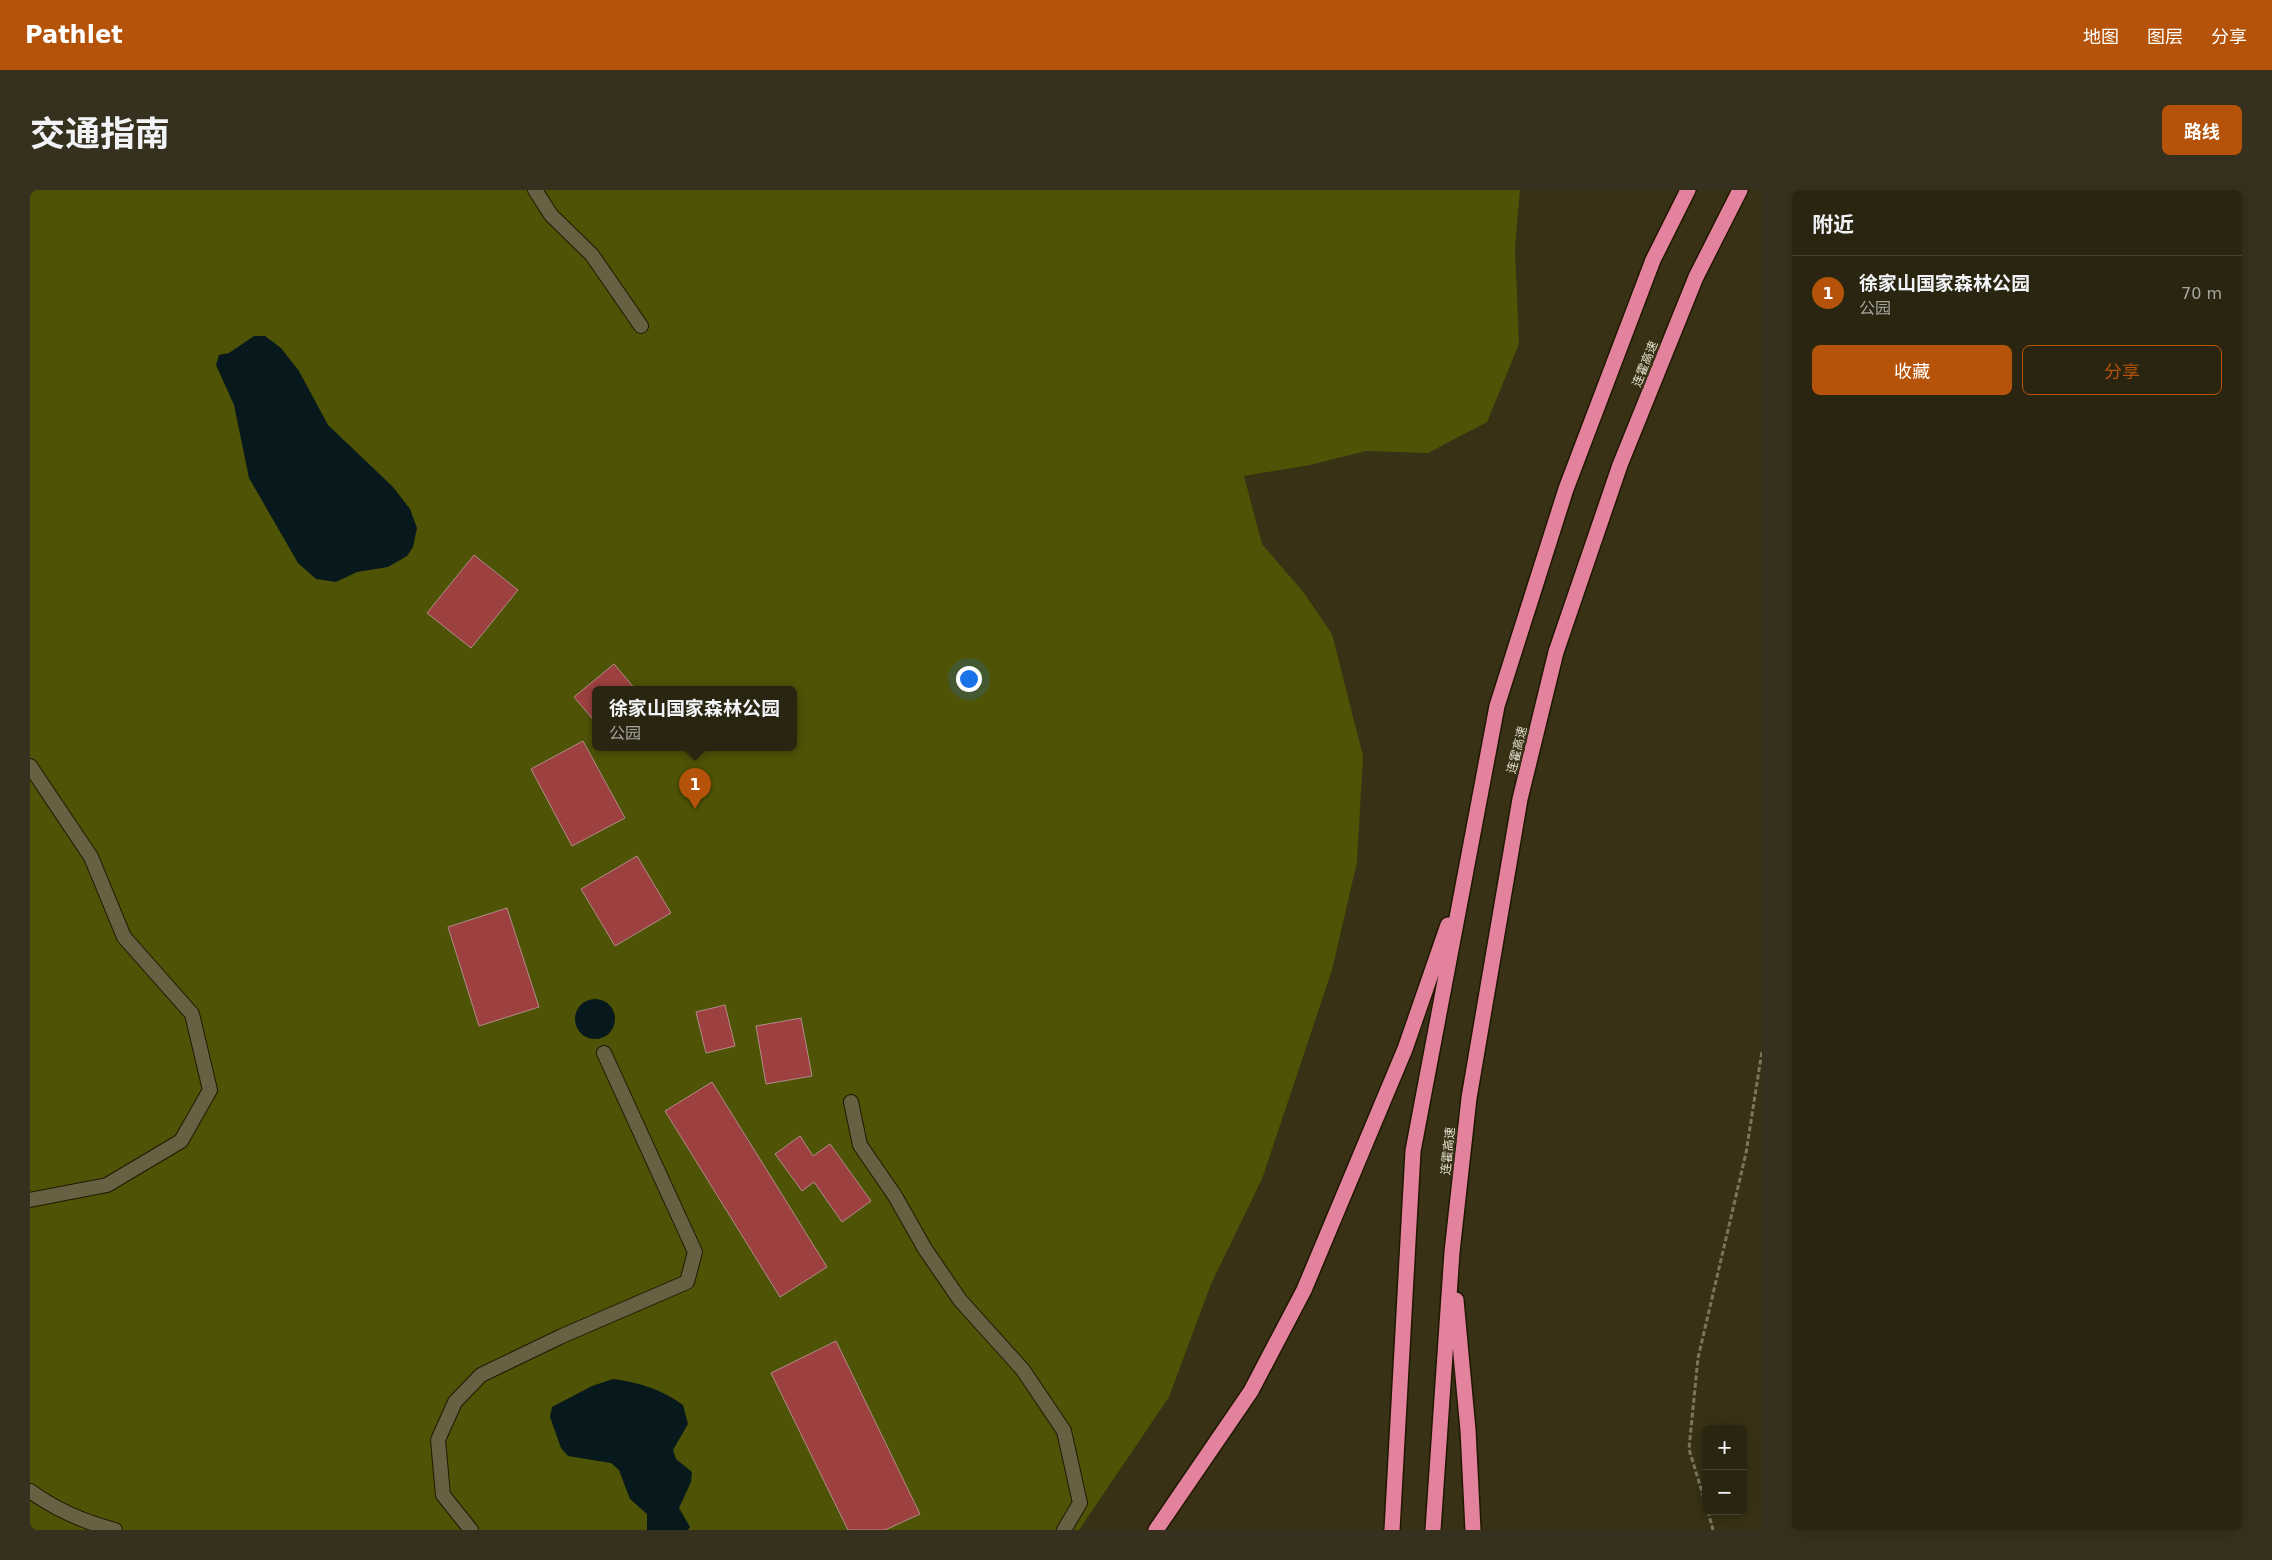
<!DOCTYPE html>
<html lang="zh">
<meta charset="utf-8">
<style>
body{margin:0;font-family:"DejaVu Sans","Noto Sans SC",sans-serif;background:#36311e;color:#f1f3f6}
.controls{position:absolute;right:15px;bottom:15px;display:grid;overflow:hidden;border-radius:8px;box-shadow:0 2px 12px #0003}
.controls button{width:45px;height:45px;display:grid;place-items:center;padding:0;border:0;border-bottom:1px solid #464230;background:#2a2510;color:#f1f3f6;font:25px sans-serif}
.you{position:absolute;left:938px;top:488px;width:18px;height:18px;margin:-12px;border:4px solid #fff;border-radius:50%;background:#1a73e8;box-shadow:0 0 0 8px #1a73e833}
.badge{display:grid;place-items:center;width:32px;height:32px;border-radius:50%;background:#b45309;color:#fff;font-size:16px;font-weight:700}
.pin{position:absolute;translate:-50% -41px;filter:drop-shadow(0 1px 2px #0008)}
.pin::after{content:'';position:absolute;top:26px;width:18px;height:15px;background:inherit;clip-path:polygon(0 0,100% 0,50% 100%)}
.popup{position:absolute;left:562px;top:496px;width:205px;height:65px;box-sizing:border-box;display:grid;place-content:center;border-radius:8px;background:#2a2510;filter:drop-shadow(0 1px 4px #0005);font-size:16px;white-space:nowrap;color:#a5a59f}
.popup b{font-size:19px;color:#f1f3f6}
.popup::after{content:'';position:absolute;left:50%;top:100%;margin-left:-10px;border:10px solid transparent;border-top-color:#2a2510}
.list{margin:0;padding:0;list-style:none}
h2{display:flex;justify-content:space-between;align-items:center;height:65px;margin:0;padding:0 20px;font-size:21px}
h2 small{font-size:16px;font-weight:400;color:#a5a59f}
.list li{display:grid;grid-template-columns:32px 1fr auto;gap:15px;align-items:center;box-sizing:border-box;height:75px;padding:0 20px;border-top:1px solid #464230}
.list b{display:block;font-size:19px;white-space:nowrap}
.list p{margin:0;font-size:16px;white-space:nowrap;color:#a5a59f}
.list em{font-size:16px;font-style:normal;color:#a5a59f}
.actions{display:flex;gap:10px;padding:15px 20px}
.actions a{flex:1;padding:11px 0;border:1px solid #b45309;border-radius:8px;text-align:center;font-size:18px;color:#b45309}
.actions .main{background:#b45309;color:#fff}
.map{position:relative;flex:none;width:1732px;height:1340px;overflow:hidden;border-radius:8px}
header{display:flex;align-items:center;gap:30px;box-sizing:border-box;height:70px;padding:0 25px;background:#b45309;color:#fff}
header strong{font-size:24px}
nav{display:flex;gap:28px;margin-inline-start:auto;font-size:18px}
.intro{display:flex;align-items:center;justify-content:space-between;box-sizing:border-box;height:120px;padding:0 30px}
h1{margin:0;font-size:35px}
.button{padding:12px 22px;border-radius:8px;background:#b45309;color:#fff;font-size:18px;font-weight:700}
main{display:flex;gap:30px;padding:0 30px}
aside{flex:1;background:#2a2510;border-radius:8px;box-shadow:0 2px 12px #0003}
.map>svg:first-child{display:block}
</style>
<header>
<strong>Pathlet</strong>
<nav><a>地图</a><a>图层</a><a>分享</a></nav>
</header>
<div class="intro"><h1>交通指南</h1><a class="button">路线</a></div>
<main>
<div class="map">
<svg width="1732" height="1340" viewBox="0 0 1732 1340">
<rect width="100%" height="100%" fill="#383115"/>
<path fill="#4f5306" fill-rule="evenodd" d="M0 0H1490L1485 58 1489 154 1457 232 1398 263 1336 261 1280 275 1214 286 1232 354 1274 403 1302 444 1333 566 1327 672 1302 780 1232 989 1181 1094 1139 1207 1049 1340H0ZM566 500H764V558H566Z"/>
<path fill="#07191c" d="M224 146H235L251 158 269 181 298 235 363 297 380 319 387 338 383 357 377 366 358 377 327 382 306 392 286 389 268 373 219 288 204 215 186 175 189 165 199 163Z
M545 829a20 20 0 1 1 40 0a20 20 0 1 1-40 0Z
M583 1189C608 1192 633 1200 653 1215L658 1234 643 1260 646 1269 662 1282 661 1292 649 1318 660 1337 658 1340H617V1324L600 1309 589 1280 581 1273 538 1266 531 1258 520 1227 522 1217 562 1196Z"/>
<path fill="#9d4140" stroke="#b08c8a" d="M444 365 488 400 441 458 397 423Z
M584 474 606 500H566V533L544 507Z
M553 551 595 628 542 656 501 579Z
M607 666 641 723 585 756 551 699Z
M477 718 509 817 449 836 418 737Z
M695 815 705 856 676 863 666 822Z
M771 828 782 886 736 894 726 836Z
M682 892 797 1077 750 1107 635 921Z
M770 946 783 966 800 954 841 1011 812 1032 784 992 772 1001 745 964Z
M806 1151 890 1324 855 1340H818L741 1183Z"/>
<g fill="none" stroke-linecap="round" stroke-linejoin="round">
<g stroke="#201800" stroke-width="16">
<path id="service" d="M505 0 521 25 562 65 611 136
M0 576 61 667 94 747 162 824 180 900 151 951 77 995 0 1010
M821 912 830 955 865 1006 895 1059 930 1110 993 1180 1034 1241 1050 1313 1034 1340
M0 1301C26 1320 54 1332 85 1340
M441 1340 413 1305 408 1250 425 1212 451 1185 532 1146 657 1092 665 1062 574 863"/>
</g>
<g stroke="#201800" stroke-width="18">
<path id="motorway" d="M1426 1110 1438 1240 1443 1340
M1126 1340 1221 1201 1274 1100 1375 859 1418 735
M1362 1340 1383 961 1467 516 1536 299 1623 70 1658 0
M1403 1340 1422 1062 1439 908 1490 609 1526 462 1590 275 1666 87 1710 0"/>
</g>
<path stroke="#7b755e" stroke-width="3" stroke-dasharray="5 2.5" stroke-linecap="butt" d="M1676 1315 1659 1259 1668 1168 1716 963 1732 861
M1678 1321 1683 1340"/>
<use href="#service" stroke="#686043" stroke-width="14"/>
<use href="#motorway" stroke="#e3829d" stroke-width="15"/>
</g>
<g text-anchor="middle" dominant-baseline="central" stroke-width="5" stroke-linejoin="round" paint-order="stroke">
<g font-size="12" fill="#e3dfcf" stroke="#383115">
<text transform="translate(1615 174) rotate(-68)">连霍高速</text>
<text transform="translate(1487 560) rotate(-76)">连霍高速</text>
<text transform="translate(1418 961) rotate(-84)">连霍高速</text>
</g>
</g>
</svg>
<div class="controls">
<button>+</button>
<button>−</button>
</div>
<div class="you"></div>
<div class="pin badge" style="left:665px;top:619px">1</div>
<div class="popup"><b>徐家山国家森林公园</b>公园</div>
</div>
<aside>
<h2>附近<small></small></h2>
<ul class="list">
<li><span class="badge">1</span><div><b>徐家山国家森林公园</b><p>公园</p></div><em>70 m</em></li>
</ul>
<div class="actions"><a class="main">收藏</a><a>分享</a></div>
</aside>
</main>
